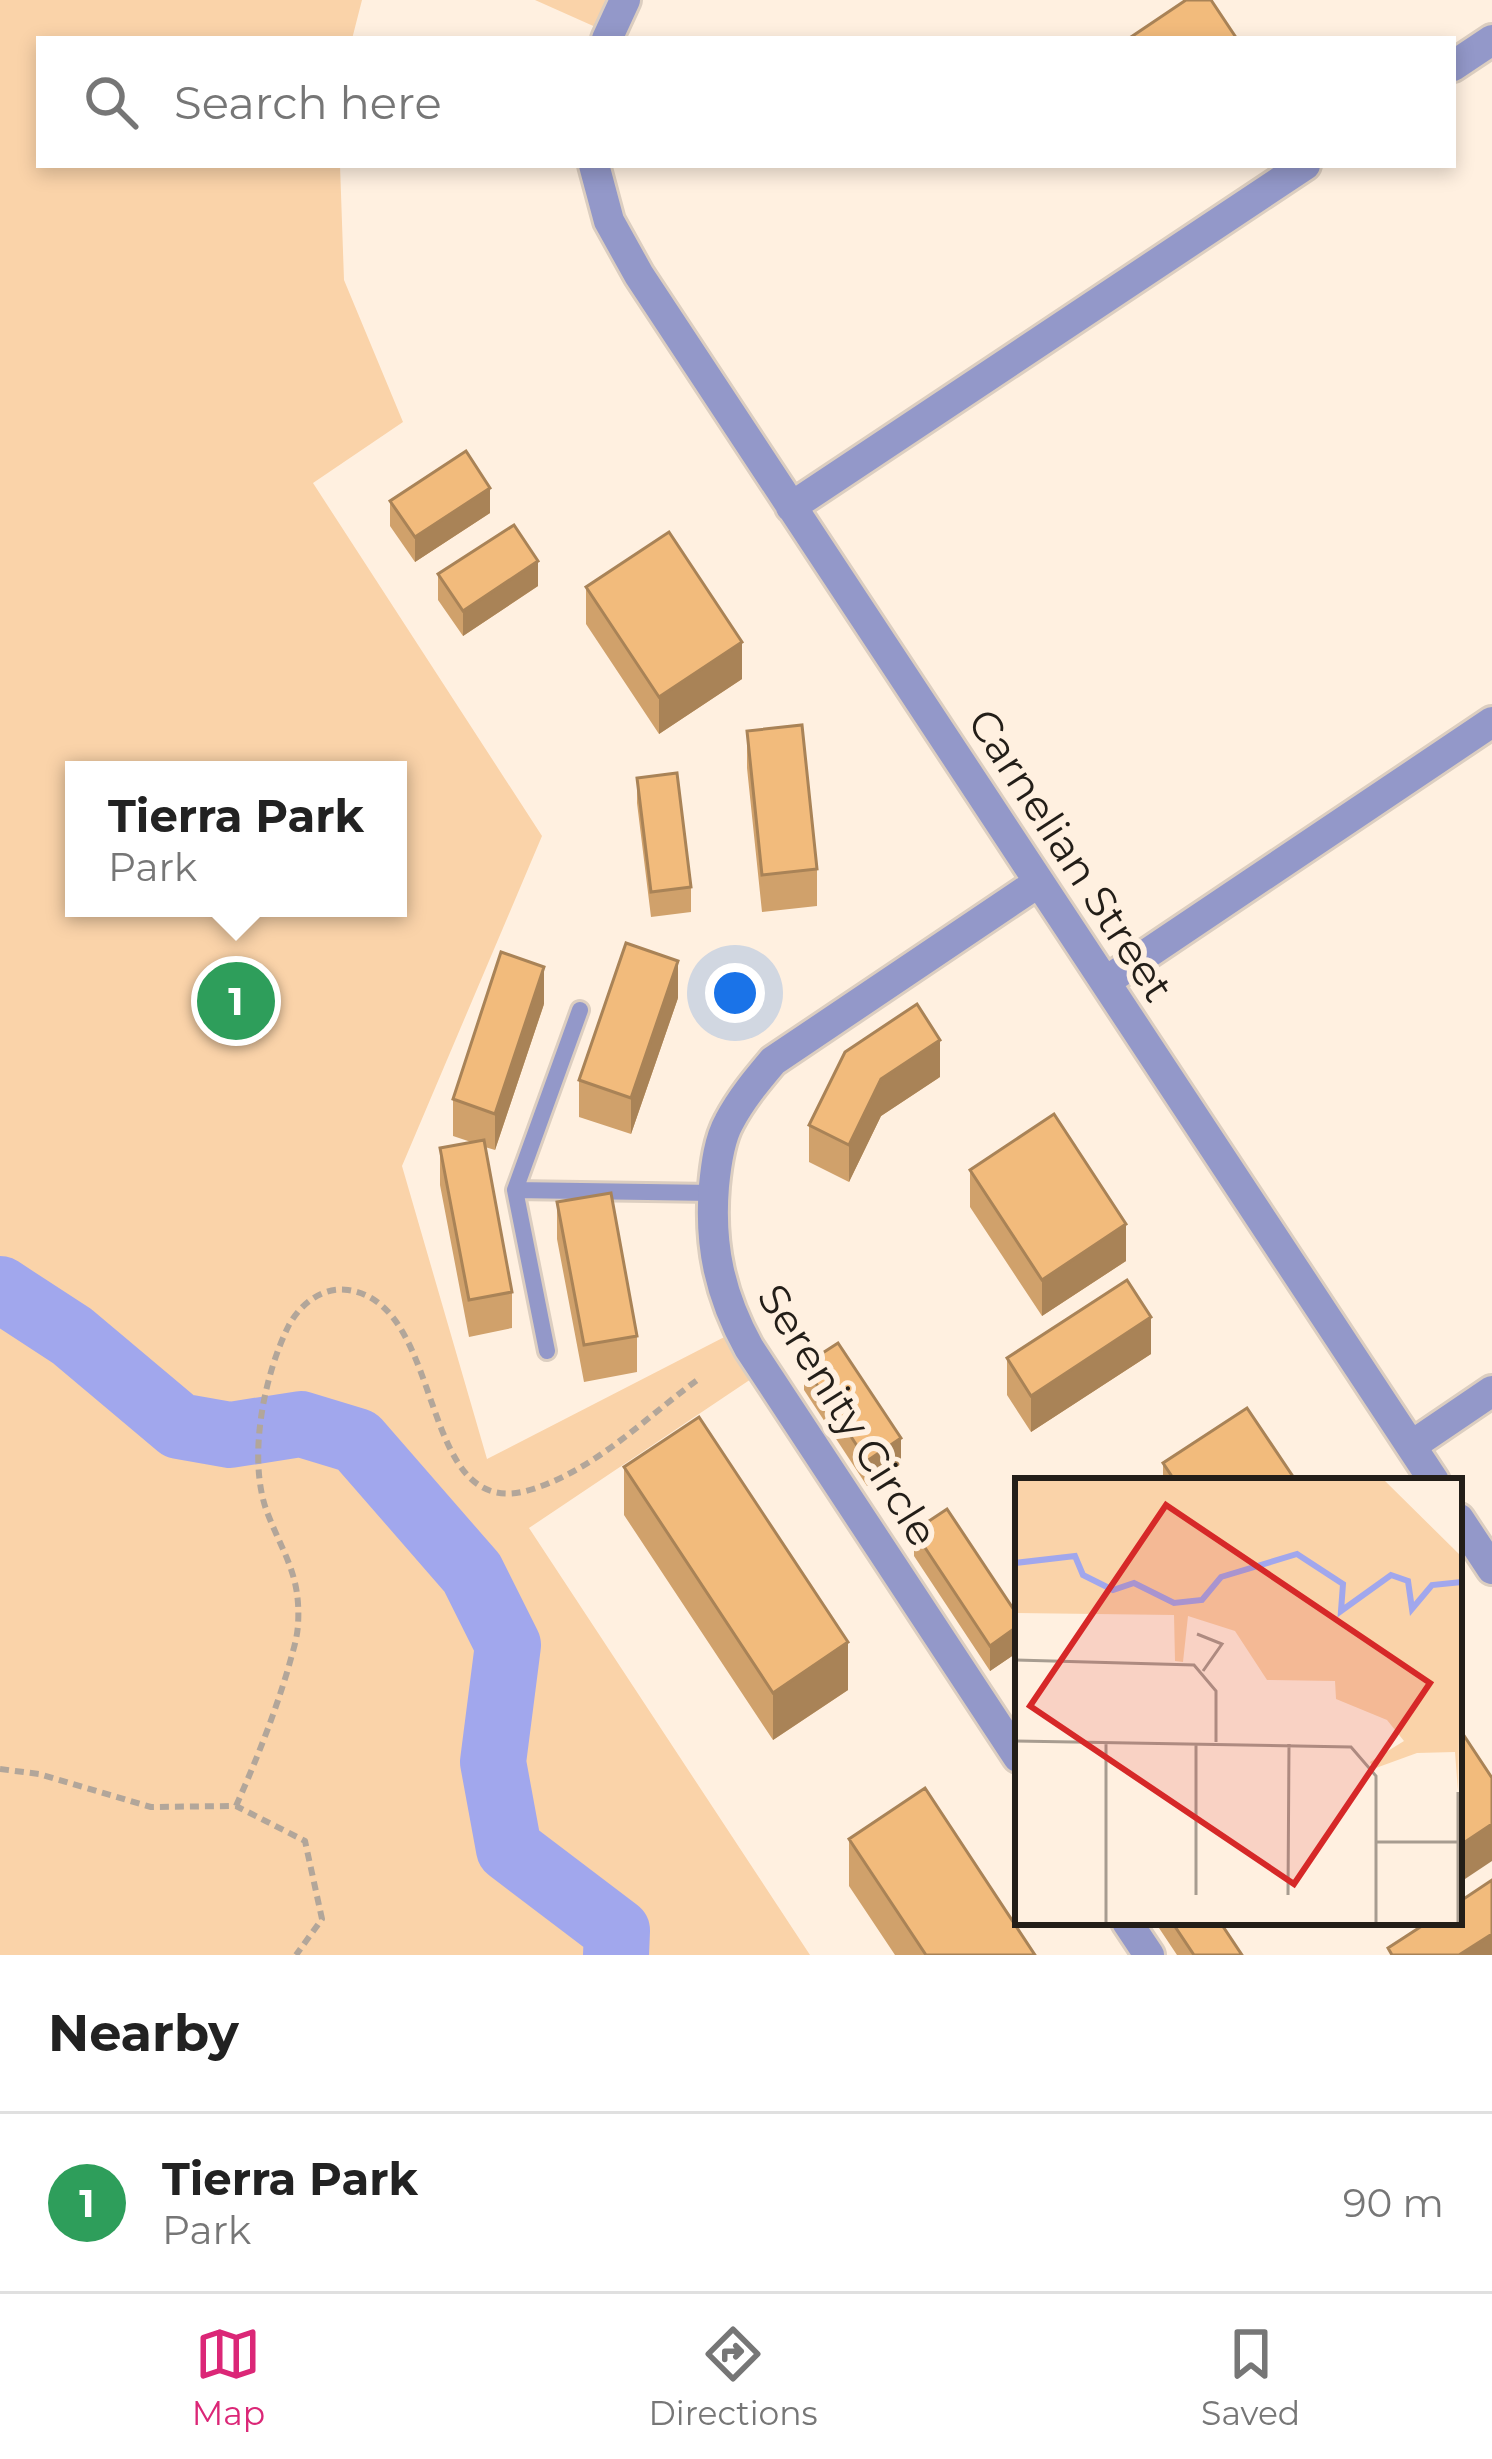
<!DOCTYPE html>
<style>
body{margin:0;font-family:Montserrat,sans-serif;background:#f2f2f2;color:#222}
.you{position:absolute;left:735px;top:993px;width:42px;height:42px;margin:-30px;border:9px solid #fff;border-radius:50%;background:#1a73e8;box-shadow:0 0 0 18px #1a73e833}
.badge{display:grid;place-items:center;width:78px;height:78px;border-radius:50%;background:#db2777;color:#fff;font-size:39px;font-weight:700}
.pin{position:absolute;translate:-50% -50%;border:6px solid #fff;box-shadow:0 3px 12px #0006}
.popup{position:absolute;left:65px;top:761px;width:342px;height:156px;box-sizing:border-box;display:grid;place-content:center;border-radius:0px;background:#fff;filter:drop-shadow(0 3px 9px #0005);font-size:39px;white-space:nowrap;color:#767676}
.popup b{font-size:45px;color:#222}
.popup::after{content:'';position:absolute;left:50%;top:100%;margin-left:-24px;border:24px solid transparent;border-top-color:#fff}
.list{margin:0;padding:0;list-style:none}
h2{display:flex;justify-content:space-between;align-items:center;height:156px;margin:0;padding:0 48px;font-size:51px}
h2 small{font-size:39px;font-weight:400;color:#767676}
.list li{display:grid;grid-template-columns:78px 1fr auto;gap:36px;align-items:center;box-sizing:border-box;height:180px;padding:0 48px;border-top:3px solid #e0e0e0}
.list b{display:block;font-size:45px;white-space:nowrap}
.list p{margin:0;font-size:39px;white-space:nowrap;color:#767676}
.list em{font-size:39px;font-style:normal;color:#767676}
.icon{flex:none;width:66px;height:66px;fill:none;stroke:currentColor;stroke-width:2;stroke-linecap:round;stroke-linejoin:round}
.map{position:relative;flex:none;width:1492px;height:1955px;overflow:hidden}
.search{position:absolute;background:#fff;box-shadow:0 6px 18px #0003;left:36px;right:36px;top:36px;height:132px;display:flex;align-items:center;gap:30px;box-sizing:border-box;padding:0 42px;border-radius:0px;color:#767676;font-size:45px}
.sheet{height:336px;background:#fff}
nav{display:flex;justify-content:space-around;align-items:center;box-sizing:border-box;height:168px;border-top:3px solid #e0e0e0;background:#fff;font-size:33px;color:#767676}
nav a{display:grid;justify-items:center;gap:6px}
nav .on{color:#db2777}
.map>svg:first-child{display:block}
</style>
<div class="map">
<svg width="1492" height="1955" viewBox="0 0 1492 1955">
<rect width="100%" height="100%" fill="#fff0e0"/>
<path fill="#fad3a9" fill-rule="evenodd" d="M0 0H362L352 39H39V165H340L344 280 403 422 313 483 542 836 402 1166 487 1459 738 1330 763 1371 529 1528 810 1955H0ZM74 770H398V908H74Z
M535 0H625L609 33Z"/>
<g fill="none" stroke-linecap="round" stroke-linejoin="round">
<path stroke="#a1a7ed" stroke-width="66" d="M0 1289 72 1336 179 1426 230 1435 301 1424 357 1441 472 1573 508 1645 493 1762 509 1849 617 1931 616 1955"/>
<g stroke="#dccec0" stroke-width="22">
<path id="service" d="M515 1190 580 1010
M547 1351 515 1190 713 1193"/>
</g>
<g stroke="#dccec0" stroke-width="36">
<path id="minor" d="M607 39 625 0
M1453 66 1492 40
M594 165 609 221 639 275 1434 1481
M791 507 1305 165
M1105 982 1492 722
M1411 1446 1492 1391
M1459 1519 1492 1569
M1018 1757 749 1348C720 1296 709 1245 714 1186 716 1165 719 1140 729 1122 741 1099 757 1080 773 1061L1039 882
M1127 1922 1149 1955"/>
</g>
<path stroke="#b2a69a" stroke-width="6" stroke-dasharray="9 6" stroke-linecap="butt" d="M0 1769 39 1774 151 1807 236 1806 305 1841 322 1919 296 1955
M236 1806C256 1761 274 1716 288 1669 292 1654 297 1640 298 1625 301 1575 284 1556 267 1512 247 1458 264 1375 289 1325 300 1305 322 1286 348 1290 449 1304 415 1528 533 1489 598 1468 646 1417 700 1378"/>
<use href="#service" stroke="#9398c9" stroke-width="16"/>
<use href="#minor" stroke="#9398c9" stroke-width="30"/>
</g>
<path fill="#d0a16b" d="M390 501 490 513 415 562 390 526Z
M438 574 538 586 463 636 438 600Z
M586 587 742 679 659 734 586 624Z
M747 731 817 869V906L762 912 747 768Z
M637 778 691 887V912L651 917 637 803Z
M678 998 631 1134 579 1117V1080Z
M544 1004 495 1150 485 1147 512 1292V1328L469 1337 440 1185V1148L471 1142 453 1136V1099Z
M940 1077 881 1116 849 1182 809 1162V1125Z
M970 1170 1126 1261 1042 1316 970 1207Z
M557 1202 637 1336V1372L584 1382 557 1239Z
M1151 1354 1031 1432 1007 1395V1358Z
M804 1365 901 1464 867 1486 804 1390Z
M1163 1463 1296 1481H1163Z
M624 1467 848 1690 773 1740 624 1515Z
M914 1531 1018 1616V1652L990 1671 914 1556Z
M849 1839 1035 1955H895L849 1886Z
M1155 1922H1220L1242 1955H1177Z"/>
<path fill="#a98357" d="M490 488V513L415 562V537Z
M538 561V586L463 636V611Z
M742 642V679L659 734V697Z
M678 961V998L631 1134V1098Z
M544 967V1004L495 1150V1114Z
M940 1040V1077L881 1116 849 1182V1145L881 1079Z
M1126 1224V1261L1042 1316V1280Z
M1151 1317V1354L1031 1432V1396Z
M901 1438V1464L867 1486V1461Z
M1018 1626V1652L990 1671V1646Z
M848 1642V1690L773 1740V1693Z
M1492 1824V1861L1459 1883V1846Z
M1492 1934V1955H1459Z"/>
<path fill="#f2bb7c" stroke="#a98357" stroke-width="3" d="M1186 0H1211L1237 39H1128Z
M466 451 490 488 415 537 390 501Z
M514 525 538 561 463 611 438 574Z
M669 532 742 642 659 697 586 587Z
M802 725 817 869 762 875 747 731Z
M677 773 691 887 651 892 637 778Z
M626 943 678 961 631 1098 579 1080Z
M501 952 544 967 495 1114 453 1099Z
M917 1004 940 1040 881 1079 849 1145 809 1125 845 1052Z
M1054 1114 1126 1224 1042 1280 970 1170Z
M484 1140 512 1292 469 1300 440 1148Z
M611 1193 637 1336 584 1345 557 1202Z
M1127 1280 1151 1317 1031 1396 1007 1358Z
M838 1343 901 1438 867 1461 804 1365Z
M1247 1408 1296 1481H1175L1163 1463Z
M699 1417 848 1642 773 1693 624 1467Z
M947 1509 1018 1616V1626L990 1646 914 1531Z
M1459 1728 1492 1778V1824L1459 1846Z
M925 1788 1035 1955H926L849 1839Z
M1492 1880V1934L1459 1955H1392L1388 1948 1428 1922H1459V1902Z
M1172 1922H1220L1242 1955H1194Z"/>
<g text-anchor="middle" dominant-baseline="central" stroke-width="12" stroke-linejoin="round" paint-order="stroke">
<g font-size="42" fill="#231e18" stroke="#fff0e0">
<text transform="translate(1071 855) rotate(57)">Carnelian Street</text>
<text transform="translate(848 1415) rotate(58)">Serenity Circle</text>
</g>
</g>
<g transform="translate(1015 1478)">
<rect width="447" height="447" fill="#fff0e0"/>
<path d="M0 1H368L447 79 443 314 440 274 402 275 358 291 355 284 389 263 372 242 321 221 320 203 252 202 220 153 173 138 168 184 160 183 159 137 0 135Z" fill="#fad3a9"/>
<path fill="none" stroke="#a1a7ed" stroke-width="6" d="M0 85 60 78 68 97 98 112 119 105 159 125 187 122 206 99 282 76 328 106 326 133 376 97 393 103 397 131 417 107 447 104"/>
<path fill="none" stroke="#a79c90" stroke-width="3" d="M182 156 207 166 188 193M0 182 179 187 201 213V264M0 263 336 269 361 298V446M362 364H442M181 417V265M273 417 274 266M1 446V350M91 446V264M443 446V314"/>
<path fill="#d62828" fill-opacity="0.15" stroke="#d62828" stroke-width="6" d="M151 27 415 205 279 406 15 228Z"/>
<rect width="447" height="447" fill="none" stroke="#231e18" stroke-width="6"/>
</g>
</svg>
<div class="you"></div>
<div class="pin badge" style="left:236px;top:1001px;background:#2e9e5b">1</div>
<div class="popup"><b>Tierra Park</b>Park</div>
<div class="search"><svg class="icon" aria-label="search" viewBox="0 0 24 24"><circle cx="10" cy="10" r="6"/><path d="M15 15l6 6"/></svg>Search here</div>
</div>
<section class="sheet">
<h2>Nearby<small></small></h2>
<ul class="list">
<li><span class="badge" style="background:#2e9e5b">1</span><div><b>Tierra Park</b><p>Park</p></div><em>90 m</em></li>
</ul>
</section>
<nav>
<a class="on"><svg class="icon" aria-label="map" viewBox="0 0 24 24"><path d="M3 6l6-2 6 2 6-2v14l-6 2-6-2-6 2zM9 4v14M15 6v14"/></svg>Map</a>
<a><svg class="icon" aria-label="directions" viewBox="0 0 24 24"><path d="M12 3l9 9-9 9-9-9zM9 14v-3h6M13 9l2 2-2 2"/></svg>Directions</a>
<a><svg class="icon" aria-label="saved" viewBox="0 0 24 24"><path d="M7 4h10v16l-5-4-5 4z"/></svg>Saved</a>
</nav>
